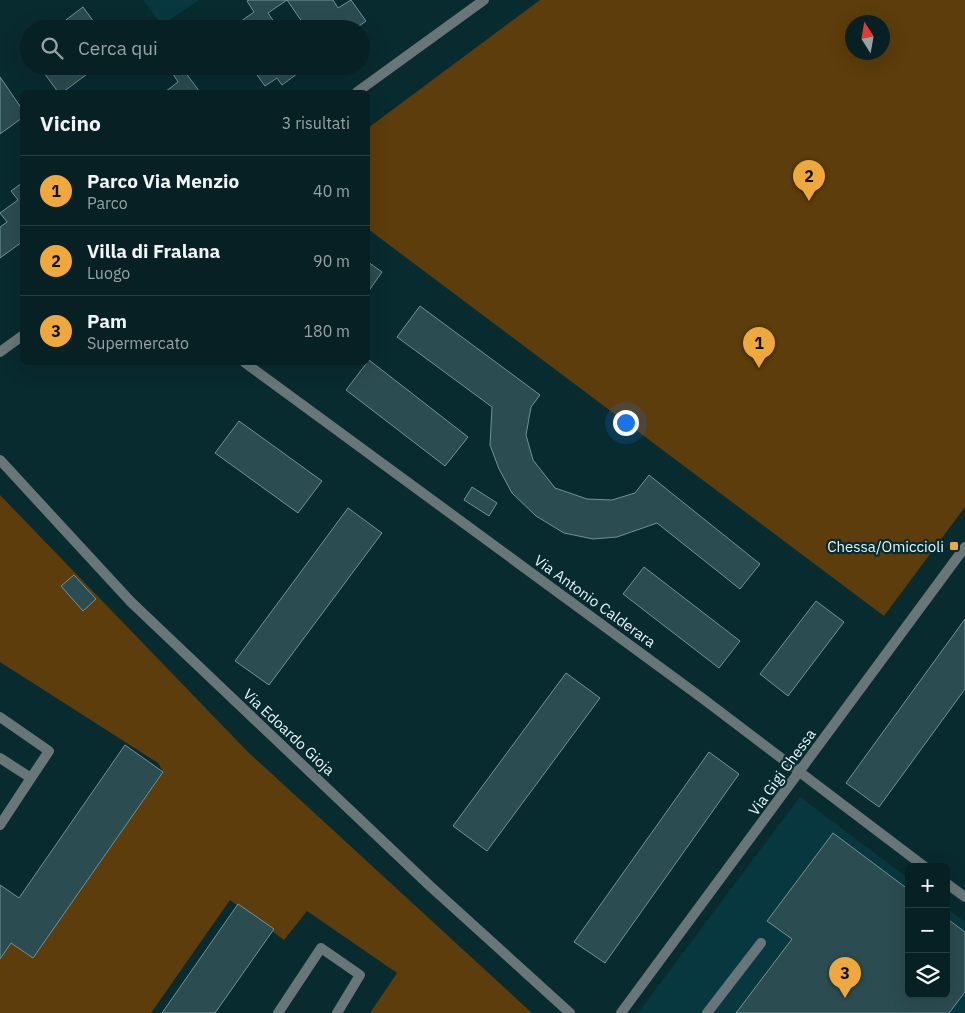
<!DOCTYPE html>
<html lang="it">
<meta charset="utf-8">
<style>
body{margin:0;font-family:"IBM Plex Sans",sans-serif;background:#142d31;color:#f1f3f6}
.controls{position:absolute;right:15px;bottom:15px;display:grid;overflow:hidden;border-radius:8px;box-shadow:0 5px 20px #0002}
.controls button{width:45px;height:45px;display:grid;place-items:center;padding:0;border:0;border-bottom:1px solid #273e41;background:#062024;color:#f1f3f6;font:25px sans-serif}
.compass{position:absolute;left:845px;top:15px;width:45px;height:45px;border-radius:50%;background:#062024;box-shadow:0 5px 20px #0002;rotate:349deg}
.you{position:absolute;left:625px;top:422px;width:18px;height:18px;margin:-12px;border:4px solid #fff;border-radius:50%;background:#1a73e8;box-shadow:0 0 0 8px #1a73e833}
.badge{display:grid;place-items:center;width:32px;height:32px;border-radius:50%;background:#eea83c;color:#111;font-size:16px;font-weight:700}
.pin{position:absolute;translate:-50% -41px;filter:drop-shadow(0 1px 2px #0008)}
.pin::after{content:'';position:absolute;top:26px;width:18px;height:15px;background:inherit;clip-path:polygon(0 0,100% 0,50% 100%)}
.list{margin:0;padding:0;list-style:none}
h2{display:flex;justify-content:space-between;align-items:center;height:65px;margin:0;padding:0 20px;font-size:21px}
h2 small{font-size:16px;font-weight:400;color:#98a3a6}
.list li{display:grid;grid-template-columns:32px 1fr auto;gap:15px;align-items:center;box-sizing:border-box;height:70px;padding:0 20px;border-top:1px solid #273e41}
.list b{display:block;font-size:19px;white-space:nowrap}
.list p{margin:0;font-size:16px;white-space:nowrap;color:#98a3a6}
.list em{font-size:16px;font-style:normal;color:#98a3a6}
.icon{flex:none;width:28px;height:28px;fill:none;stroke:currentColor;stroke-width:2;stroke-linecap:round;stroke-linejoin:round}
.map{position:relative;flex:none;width:965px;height:1013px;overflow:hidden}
.search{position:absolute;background:#062024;box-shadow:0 5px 20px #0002;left:20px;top:20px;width:350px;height:55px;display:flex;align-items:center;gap:12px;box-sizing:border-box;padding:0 18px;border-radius:28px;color:#98a3a6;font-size:19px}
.panel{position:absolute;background:#062024;box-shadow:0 5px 20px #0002;left:20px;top:90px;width:350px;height:275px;border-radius:8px}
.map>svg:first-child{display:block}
</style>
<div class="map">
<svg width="965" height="1013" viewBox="0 0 965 1013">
<rect width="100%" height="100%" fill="#082b30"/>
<path fill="#08383f" d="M143 0H199L162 25Z
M800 797 909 879V994H946V908L965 922V1013H638Z"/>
<path fill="#5c3d0b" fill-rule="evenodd" d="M540 0H965V507L884 616 368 229V128ZM852 22H882V52H852Z
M0 495 247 751 532 1013H370L397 973 307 911 284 940 230 900 151 1013H0V959L11 943 33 958 163 772 158 763 0 662Z"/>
<path fill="#2b4c51" stroke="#709399" d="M249 0H287L268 13 279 29H240L237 24 254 12 247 1Z
M287 0H333L338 8 351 0 366 21 355 29H307Z
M83 7 99 29H54Z
M39 66H98L63 92H58Z
M268 66H321L309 74 305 68 282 85 277 78 265 86 257 75Z
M182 68 200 92H165L178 82 173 74Z
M0 77 22 109V118L0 134Z
M22 183V242L0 258V227L7 222 0 213 18 200 11 191Z
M368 262 382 272 368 292Z
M420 306 540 395 531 407 526 435 533 460 555 488 587 499 612 500 635 493 649 475 760 564 740 589 657 523 617 537 593 539 564 533 536 516 512 493 499 469 490 445 492 407 397 337Z
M369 360 468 437 445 466 346 390Z
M239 421 322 481 298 513 215 453Z
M472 487 497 503 489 516 464 500Z
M348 508 382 533 269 685 235 661Z
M644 567 740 641 719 668 623 594Z
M74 575 96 599 83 611 61 586Z
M816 601 844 622 788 696 760 674Z
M965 619V689L879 807 846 783Z
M566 673 600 698 487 851 453 826Z
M125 745 163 772 33 958 11 943 0 959V885L19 898Z
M709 752 739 774 605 963 574 942Z
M833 833 909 890V994H946V918L965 932V992L949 1013H736L792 939 767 921Z
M238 904 274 929 215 1013H162Z"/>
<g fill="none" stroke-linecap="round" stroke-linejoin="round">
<path stroke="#687679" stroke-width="10" d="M0 717 49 751 31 778
M0 758 31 778 0 825
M278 1013 321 948 360 975 337 1013
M707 1013 761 943"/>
<path stroke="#687679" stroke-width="10" d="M357 92 484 0
M0 352 22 336
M244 362 702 698 925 867
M0 460 131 602 430 886 570 1013
M946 883 965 897
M621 1013 965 547"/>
</g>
<rect fill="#eea83c" stroke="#082b30" stroke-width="2" x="949" y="541" width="10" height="10" rx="2.5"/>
<g text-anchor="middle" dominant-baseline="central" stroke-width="4.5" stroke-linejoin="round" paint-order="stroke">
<g font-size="15" fill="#e5f7fa" stroke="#082b30" text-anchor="end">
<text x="944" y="546">Chessa/Omiccioli</text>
</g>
<g font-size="15" fill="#e5f7fa" stroke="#082b30">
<text transform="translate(595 601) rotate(36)">Via Antonio Calderara</text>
<text transform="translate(289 732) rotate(43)">Via Edoardo Gioja</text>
<text transform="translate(782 772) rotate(-54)">Via Gigi Chessa</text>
</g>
</g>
</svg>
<div class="controls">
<button>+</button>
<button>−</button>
<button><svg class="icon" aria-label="layers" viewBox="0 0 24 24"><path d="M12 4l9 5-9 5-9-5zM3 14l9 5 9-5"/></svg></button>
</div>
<svg class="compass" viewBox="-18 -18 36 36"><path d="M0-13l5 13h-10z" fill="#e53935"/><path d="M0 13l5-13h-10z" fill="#98a3a6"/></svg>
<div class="you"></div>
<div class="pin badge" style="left:759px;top:368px">1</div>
<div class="pin badge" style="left:809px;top:201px">2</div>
<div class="pin badge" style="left:845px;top:998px">3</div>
<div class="search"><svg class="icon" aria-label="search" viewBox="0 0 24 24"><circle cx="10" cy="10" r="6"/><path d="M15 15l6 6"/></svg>Cerca qui</div>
<section class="panel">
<h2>Vicino<small>3 risultati</small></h2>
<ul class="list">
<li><span class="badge">1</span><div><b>Parco Via Menzio</b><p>Parco</p></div><em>40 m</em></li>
<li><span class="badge">2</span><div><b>Villa di Fralana</b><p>Luogo</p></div><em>90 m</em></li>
<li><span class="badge">3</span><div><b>Pam</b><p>Supermercato</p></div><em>180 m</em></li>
</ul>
</section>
</div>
